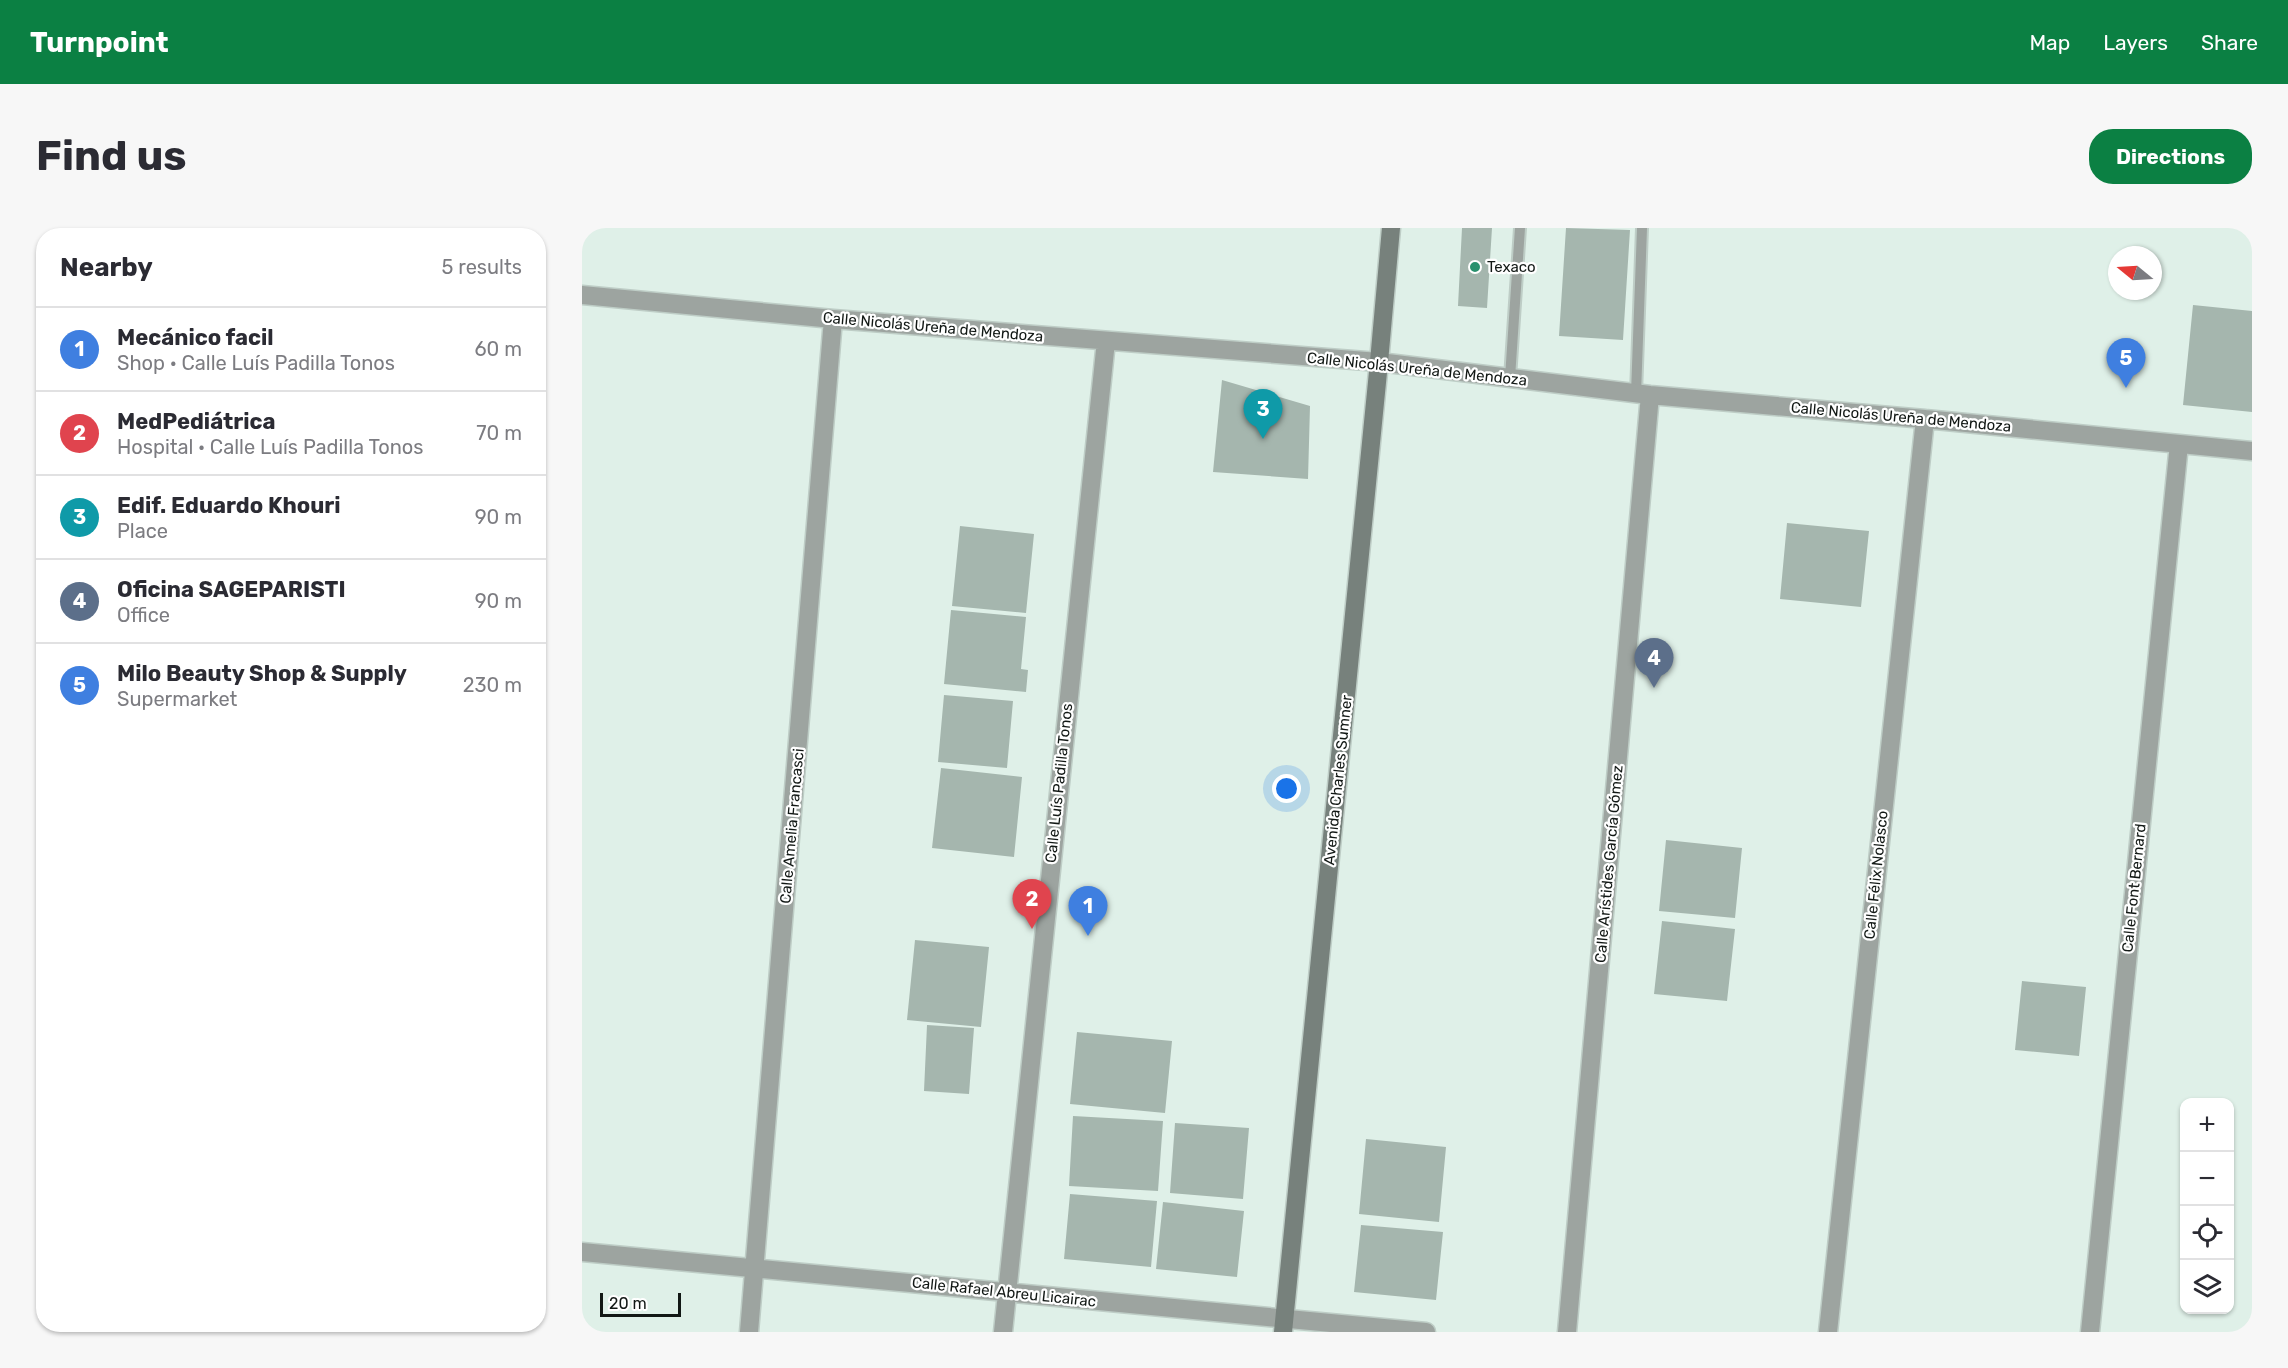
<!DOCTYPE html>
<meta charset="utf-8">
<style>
body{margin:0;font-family:Rubik,sans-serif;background:#f7f7f7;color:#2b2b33}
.controls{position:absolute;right:18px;bottom:18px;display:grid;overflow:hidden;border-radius:12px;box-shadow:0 2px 4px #0004}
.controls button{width:54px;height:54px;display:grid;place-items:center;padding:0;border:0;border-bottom:2px solid #e1e1e2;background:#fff;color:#2b2b33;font:30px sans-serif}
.compass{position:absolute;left:1526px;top:18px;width:54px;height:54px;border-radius:50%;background:#fff;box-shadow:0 2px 4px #0004;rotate:288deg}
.scale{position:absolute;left:18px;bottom:15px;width:81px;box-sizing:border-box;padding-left:6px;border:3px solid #121815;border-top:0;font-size:16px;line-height:21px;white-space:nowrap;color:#121815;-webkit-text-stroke:4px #fff;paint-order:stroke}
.you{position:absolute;left:705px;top:561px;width:21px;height:21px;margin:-15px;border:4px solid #fff;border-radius:50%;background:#1a73e8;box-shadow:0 0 0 9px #1a73e833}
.badge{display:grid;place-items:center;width:39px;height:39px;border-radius:50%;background:#0b8043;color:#fff;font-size:20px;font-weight:700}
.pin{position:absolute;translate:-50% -50px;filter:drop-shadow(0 2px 3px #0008)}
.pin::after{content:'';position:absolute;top:32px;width:21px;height:18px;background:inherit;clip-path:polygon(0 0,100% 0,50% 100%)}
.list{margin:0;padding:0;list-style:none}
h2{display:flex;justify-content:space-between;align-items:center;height:78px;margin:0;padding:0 24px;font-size:26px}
h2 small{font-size:20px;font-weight:400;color:#7c7c81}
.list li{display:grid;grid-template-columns:39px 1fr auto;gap:18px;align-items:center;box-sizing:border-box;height:84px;padding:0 24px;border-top:2px solid #e1e1e2}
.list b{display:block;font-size:22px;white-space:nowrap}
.list p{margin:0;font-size:20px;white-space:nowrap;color:#7c7c81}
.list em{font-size:20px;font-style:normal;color:#7c7c81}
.icon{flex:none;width:33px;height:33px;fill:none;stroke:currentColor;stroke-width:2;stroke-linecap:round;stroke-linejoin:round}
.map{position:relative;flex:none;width:1670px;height:1104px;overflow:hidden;border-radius:24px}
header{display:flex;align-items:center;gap:36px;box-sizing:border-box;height:84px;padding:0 30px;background:#0b8043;color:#fff}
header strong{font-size:28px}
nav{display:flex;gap:33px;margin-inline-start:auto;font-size:21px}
.intro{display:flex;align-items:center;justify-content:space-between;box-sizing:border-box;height:144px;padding:0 36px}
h1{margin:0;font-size:42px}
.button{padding:15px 27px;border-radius:24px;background:#0b8043;color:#fff;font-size:21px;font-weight:700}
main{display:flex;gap:36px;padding:0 36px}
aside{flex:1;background:#fff;border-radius:24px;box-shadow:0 2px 4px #0004}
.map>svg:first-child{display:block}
</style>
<header>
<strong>Turnpoint</strong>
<nav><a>Map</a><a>Layers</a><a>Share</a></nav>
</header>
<div class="intro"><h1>Find us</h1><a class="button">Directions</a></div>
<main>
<aside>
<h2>Nearby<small>5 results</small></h2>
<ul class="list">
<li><span class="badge" style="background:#3f7fe0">1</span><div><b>Mecánico facil</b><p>Shop · Calle Luís Padilla Tonos</p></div><em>60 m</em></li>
<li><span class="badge" style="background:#e0444e">2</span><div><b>MedPediátrica</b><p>Hospital · Calle Luís Padilla Tonos</p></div><em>70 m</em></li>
<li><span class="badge" style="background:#0f9aa8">3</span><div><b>Edif. Eduardo Khouri</b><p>Place</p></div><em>90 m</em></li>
<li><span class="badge" style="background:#5c6f8a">4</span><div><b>Oficina SAGEPARISTI</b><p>Office</p></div><em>90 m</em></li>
<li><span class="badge" style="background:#3f7fe0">5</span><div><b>Milo Beauty Shop &amp; Supply</b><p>Supermarket</p></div><em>230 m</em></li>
</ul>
</aside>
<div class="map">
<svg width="1670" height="1104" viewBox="0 0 1670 1104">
<rect width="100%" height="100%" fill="#dff0e8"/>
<path fill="#a5b6ae" d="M880 0H910L905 80 876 78Z
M984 0 1048 2 1041 112 977 108Z
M1611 77 1670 83V184L1601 177Z
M640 152 728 178 726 251 631 244Z
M1205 295 1287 303 1279 379 1198 371Z
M378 298 452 306 444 385 370 378Z
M369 382 444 389 439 441 446 442 444 464 362 456Z
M362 467 431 473 425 540 356 534Z
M359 540 440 549 432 629 350 620Z
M1084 612 1160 620 1153 690 1077 683Z
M1080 693 1153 701 1145 773 1072 766Z
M333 712 407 719 399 799 325 792Z
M1440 753 1504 759 1497 828 1433 822Z
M345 797 392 800 387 866 342 863Z
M495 804 590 813 583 885 488 876Z
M491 888 581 893 576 963 487 958Z
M593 895 667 900 661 971 588 965Z
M784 911 864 919 857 994 777 986Z
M488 966 575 973 569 1039 482 1031Z
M581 974 662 983 655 1049 574 1041Z
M779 997 861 1004 854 1072 772 1064Z"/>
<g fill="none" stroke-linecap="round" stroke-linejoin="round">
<g stroke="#becdc6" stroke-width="14">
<path id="lane" d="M928 150 938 0
M1054 166 1060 0"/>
</g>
<g stroke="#becdc6" stroke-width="21">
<path id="street" d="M0 67 251 91 797 134 1068 167 1343 191 1670 223
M0 1024 844 1104
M167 1104 251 91
M421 1104 524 113
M985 1104 1068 167
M1246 1104 1343 191
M1508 1104 1597 216"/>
</g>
<g stroke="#becdc6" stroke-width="21">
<path id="secondary" d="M701 1104 797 134 809 0"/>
</g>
<use href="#lane" stroke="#9da4a0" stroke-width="10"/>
<use href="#street" stroke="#9da4a0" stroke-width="18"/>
<use href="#secondary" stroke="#77817c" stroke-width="18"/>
</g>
<circle fill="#28906d" stroke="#fff" stroke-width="2" cx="893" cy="39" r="6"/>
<g text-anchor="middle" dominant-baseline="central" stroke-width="4.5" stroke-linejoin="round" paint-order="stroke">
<g font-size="15" fill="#121815" stroke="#fff" text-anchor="start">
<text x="905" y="39">Texaco</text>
</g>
<g font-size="15" fill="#121815" stroke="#fff">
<text transform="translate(351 99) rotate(5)">Calle Nicolás Ureña de Mendoza</text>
<text transform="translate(835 141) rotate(6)">Calle Nicolás Ureña de Mendoza</text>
<text transform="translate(1319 189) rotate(5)">Calle Nicolás Ureña de Mendoza</text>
<text transform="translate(756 552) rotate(-84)">Avenida Charles Sumner</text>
<text transform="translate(477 555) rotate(-84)">Calle Luís Padilla Tonos</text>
<text transform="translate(210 598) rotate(-85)">Calle Amelia Francasci</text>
<text transform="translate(1027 636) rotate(-85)">Calle Arístides García Gómez</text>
<text transform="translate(1294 647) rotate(-84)">Calle Félix Nolasco</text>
<text transform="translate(1552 660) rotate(-84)">Calle Font Bernard</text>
<text transform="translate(422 1064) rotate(6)">Calle Rafael Abreu Licairac</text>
</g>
</g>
</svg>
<div class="controls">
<button>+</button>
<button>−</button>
<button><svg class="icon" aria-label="locate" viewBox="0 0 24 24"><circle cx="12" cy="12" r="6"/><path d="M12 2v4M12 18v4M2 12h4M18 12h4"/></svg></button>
<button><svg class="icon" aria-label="layers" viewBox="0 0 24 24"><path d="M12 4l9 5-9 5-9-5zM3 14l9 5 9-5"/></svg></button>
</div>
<svg class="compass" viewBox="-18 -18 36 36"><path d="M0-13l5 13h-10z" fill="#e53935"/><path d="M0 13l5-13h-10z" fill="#7c7c81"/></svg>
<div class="scale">20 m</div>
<div class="you"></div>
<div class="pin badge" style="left:506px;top:708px;background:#3f7fe0">1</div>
<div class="pin badge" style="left:450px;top:701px;background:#e0444e">2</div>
<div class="pin badge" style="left:681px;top:211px;background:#0f9aa8">3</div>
<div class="pin badge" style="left:1072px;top:460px;background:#5c6f8a">4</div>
<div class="pin badge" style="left:1544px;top:160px;background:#3f7fe0">5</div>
</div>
</main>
